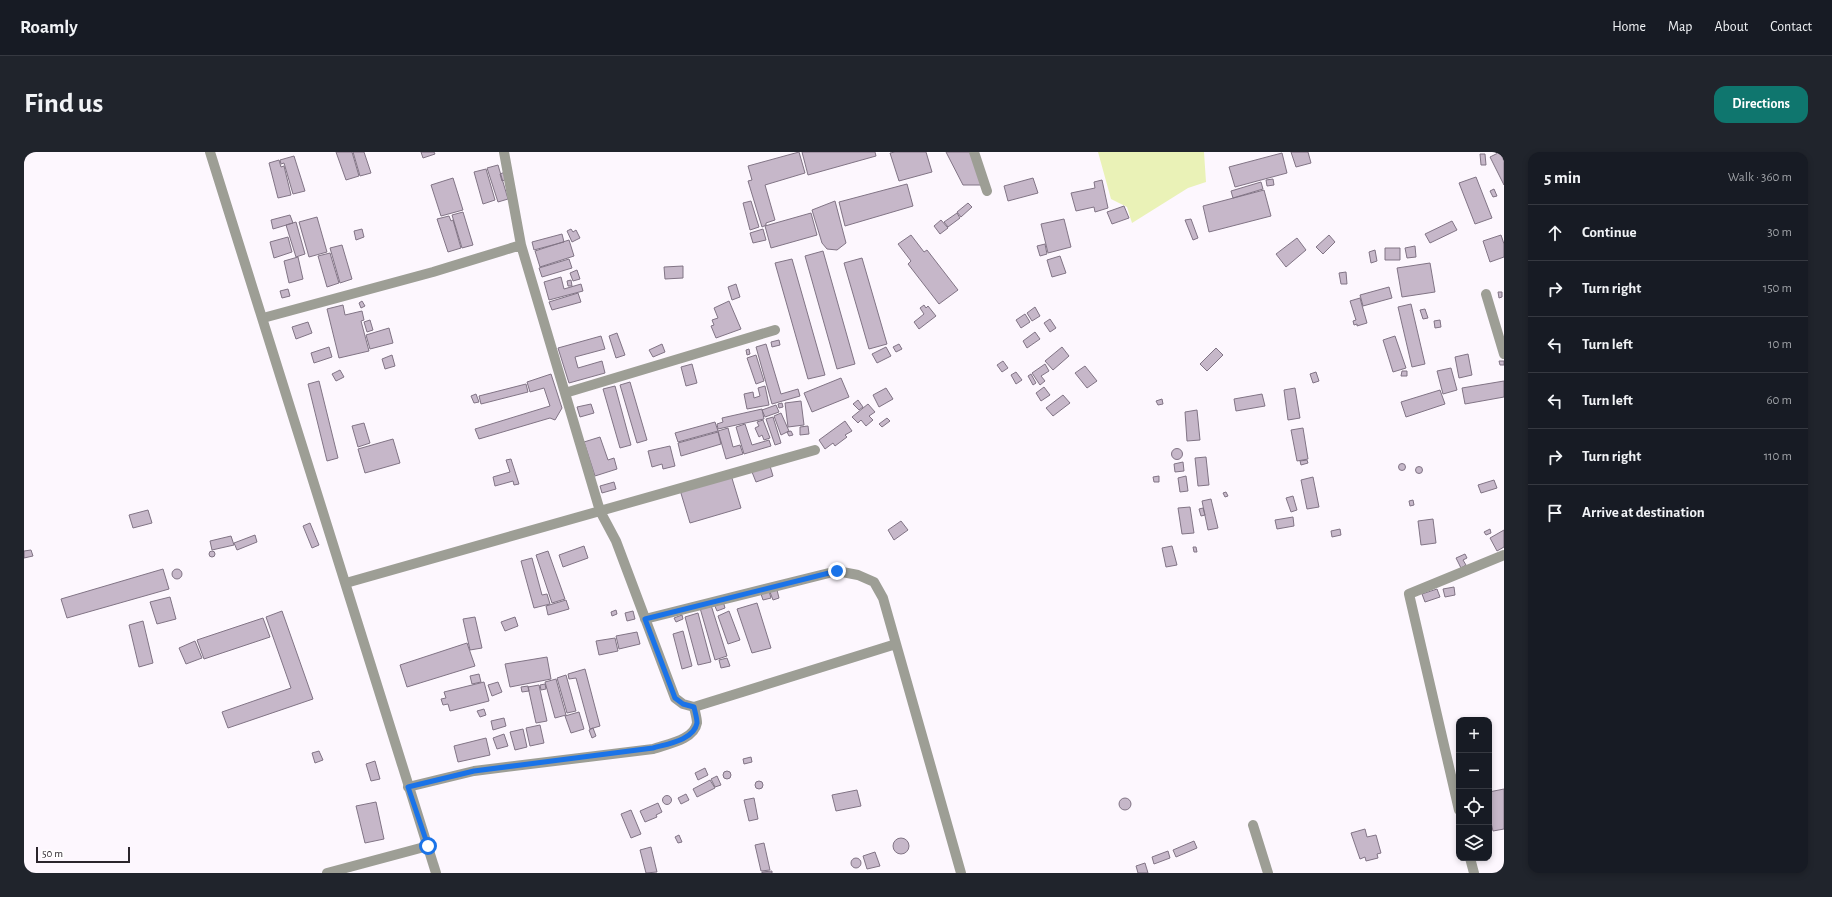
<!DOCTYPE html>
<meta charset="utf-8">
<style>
body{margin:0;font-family:"Alegreya Sans",sans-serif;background:#20242c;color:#f1f3f6}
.controls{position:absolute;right:12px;bottom:12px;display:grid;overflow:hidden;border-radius:8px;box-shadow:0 2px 6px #0003}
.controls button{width:36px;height:36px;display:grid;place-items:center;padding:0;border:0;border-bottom:1px solid #363941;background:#171b24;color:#f1f3f6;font:20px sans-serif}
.scale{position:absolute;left:12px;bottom:10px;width:94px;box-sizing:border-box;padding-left:4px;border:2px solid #2b252c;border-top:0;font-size:11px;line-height:14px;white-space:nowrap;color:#2b252c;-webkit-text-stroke:3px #fff;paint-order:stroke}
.stop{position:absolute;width:12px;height:12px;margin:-9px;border:3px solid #1a73e8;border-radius:50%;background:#fff}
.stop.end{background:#1a73e8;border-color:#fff;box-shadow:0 1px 4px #0008}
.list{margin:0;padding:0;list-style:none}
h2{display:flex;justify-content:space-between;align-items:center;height:52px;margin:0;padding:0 16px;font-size:17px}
h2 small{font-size:13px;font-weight:400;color:#9ea1a6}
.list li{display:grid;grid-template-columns:26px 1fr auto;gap:12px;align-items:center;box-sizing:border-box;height:56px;padding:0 16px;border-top:1px solid #363941}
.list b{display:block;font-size:15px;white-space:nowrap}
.list em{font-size:13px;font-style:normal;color:#9ea1a6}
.icon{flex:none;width:22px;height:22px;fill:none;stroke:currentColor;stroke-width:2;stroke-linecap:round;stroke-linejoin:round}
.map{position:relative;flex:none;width:1480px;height:721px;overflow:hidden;border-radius:12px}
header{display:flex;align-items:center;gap:24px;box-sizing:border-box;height:56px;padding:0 20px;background:#171b24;border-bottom:1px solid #363941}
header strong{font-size:19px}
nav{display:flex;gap:22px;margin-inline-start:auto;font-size:14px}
.intro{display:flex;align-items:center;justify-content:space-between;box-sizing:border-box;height:96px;padding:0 24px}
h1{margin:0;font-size:28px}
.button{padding:10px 18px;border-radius:12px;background:#0f766e;color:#fff;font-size:14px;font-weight:700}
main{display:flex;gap:24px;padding:0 24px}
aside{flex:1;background:#171b24;border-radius:12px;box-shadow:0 2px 6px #0003}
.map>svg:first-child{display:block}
</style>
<header>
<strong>Roamly</strong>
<nav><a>Home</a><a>Map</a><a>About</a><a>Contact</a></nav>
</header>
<div class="intro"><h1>Find us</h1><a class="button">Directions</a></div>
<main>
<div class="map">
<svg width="1480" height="721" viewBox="0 0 1480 721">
<rect width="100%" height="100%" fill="#fdf7fe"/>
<path fill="#eaf2b7" d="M1074 0H1180L1182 30 1164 36 1108 71 1103 55 1087 47Z"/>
<path fill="#c6b7c9" stroke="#817485" d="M312 0H328L335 24 322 28Z
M329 0H340L347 21 336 24Z
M397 0H410L411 2 399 6Z
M775 0 781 21 741 33 751 68 742 71V73L738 75 724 29 728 28 724 14Z
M778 0H851L852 4 784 23Z
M871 0H902L908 20 875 29 866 1Z
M922 0H947L957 33H939Z
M1267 0H1284L1287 11 1272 15Z
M1476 0 1480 9V33L1466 5Z
M1258 1 1263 21 1211 35 1205 15Z
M1456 2H1461L1462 13H1457Z
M270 4 281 39 269 42 260 11 257 12 256 8Z
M255 8 257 15 260 14 267 43 254 46 245 11Z
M474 13 484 47 474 50 463 16Z
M462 17 471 48 459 52 450 20Z
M481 20 483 27 478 29 476 22Z
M1452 25 1468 66 1451 72 1435 31Z
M429 26 439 58 417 64 407 33Z
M1009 26 1014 41 984 49 980 34Z
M1249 27 1250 33 1243 34 1242 28Z
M1078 28 1084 56 1071 60 1070 55 1052 59 1047 41 1071 36 1070 30Z
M1237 30 1239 37 1209 46 1207 39Z
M883 32 889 54 821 74 815 50Z
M1470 37 1473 44 1469 45 1466 39Z
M1240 38 1247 64 1185 80 1179 54Z
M727 49 735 75 726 78 719 51Z
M811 49 822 91 813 98 803 97 798 91 788 58Z
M944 51 948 55 937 65 933 60Z
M1100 54 1105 66 1088 72 1083 60Z
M439 60 449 93 438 96 428 63Z
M787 61 793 83 747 96 741 74Z
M933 61 936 66 924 75 920 70Z
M266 63 269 71 249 77 247 68Z
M425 64 427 69 429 68 437 96 424 100 413 67Z
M293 65 303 100 285 105 275 70Z
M1040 67 1047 95 1024 101 1017 72Z
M1167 67 1174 86 1169 88 1161 68Z
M917 68 924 76 916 82 910 74Z
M1428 69 1433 78 1406 91 1401 82Z
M272 70 281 102 272 105 262 73Z
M338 77 340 85 332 88 330 79Z
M547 77 549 80 552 78 556 86 548 90 543 79Z
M739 77 742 88 729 91 726 81Z
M538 82 540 90 510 98 508 90Z
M887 83 900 100 903 98 934 138 915 152 884 112 887 109 874 92Z
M1305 83 1311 90 1299 102 1292 95Z
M1477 83 1480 92V105L1466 110 1459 89Z
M264 85 268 100 250 106 246 90Z
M1273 86 1282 98 1262 115 1252 102Z
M545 88 550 104 516 115 511 99Z
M1021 92 1023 102 1016 104 1013 94Z
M318 93 328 127 316 131 306 96Z
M1391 94 1392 105 1383 106 1381 96Z
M1361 96H1376V108H1361Z
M1351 98 1353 109 1347 111 1345 100Z
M799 99 831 212 813 217 781 104Z
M306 101 315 131 303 135 294 104Z
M1036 104 1042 121 1028 125 1023 108Z
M274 105 279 127 265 131 260 109Z
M838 106 863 192 845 197 820 111Z
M545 107 548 116 518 125 515 116Z
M768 107 801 223 784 227 751 111Z
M1406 111 1411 140 1378 145 1373 116Z
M659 114V126L641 127 640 115Z
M553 118 556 127 549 129 546 121Z
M1322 120 1323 132H1317L1315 121Z
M537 125 540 137 557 132 559 139 525 148 520 130Z
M547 128 548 134H544L543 129Z
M712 132 716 145 708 148 704 135Z
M1365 135 1368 146 1339 154 1336 143Z
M264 137 266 144 258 146 256 139Z
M1474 140H1478V145L1475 146Z
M554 141 557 150 528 158 525 150Z
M1336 146 1343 171 1333 174V172L1330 173 1329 169 1332 168 1326 149Z
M338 149 341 154 337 156 335 151Z
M705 149 717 177 692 186 687 174 690 173 688 168 694 166 690 156Z
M1387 152 1401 212 1388 215 1374 155Z
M319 153 321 163 338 159 340 168 337 169 345 199 315 206 303 157Z
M900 153 902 156 904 154 912 164 895 177 890 170 900 162 896 156Z
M1011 155 1016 164 1008 169 1003 161Z
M1401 157 1404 166 1399 167 1396 158Z
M1001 162 1006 170 997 176 992 168Z
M1026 167 1032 176 1026 180 1020 171Z
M346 168 349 178 343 180 340 170Z
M1416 168 1417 175 1411 176 1410 169Z
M284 170 288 181 272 187 268 175Z
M365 176 369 191 346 197 342 183Z
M1011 180 1016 187 1003 196 999 189Z
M593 181 601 203 592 206 585 184Z
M577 184 581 197 551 205 554 216 578 209 581 221 545 231 534 196Z
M1371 184 1382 216 1369 220 1359 188Z
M755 188 756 193 748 195 747 190Z
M638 192 641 200 629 205 625 198Z
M742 192 757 242 774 237 776 244 748 252 732 195Z
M875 192 878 197 872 200 869 195Z
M305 195 308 205 290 211 287 201Z
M862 195 867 204 853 211 848 202Z
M1038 195 1045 204 1029 218 1021 209Z
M1192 196 1199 203 1183 219 1176 212Z
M725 197 726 202 723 203 722 198Z
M1444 202 1448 223 1435 226 1431 205Z
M368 203 371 214 361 217 358 207Z
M732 203 740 229 732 232 723 206Z
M979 209 984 216 978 220 973 213Z
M1475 209H1480V213H1476Z
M668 212 673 231 662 234 657 215Z
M1021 212 1025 219 1017 224 1021 229 1016 233 1008 221Z
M1061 214 1073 229 1063 236 1051 221Z
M1427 216 1433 238 1419 242 1413 219Z
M316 218 320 225 312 229 308 222Z
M1378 219H1383V224H1377Z
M992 220 998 228 992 232 987 223Z
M1292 220 1295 229 1289 231 1286 222Z
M527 222 538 256 531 268 526 266 455 287 451 277 526 254 520 236 506 240 503 230Z
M1007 222 1012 231 1009 233 1004 224Z
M817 226 825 245 788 260 780 241Z
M295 229 314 306 303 309 284 232Z
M1480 229V245L1441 252 1438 236Z
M606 230 623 288 613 291 596 233Z
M502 232 504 240 457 252 455 244Z
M591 234 607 293 596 296 579 237Z
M741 234 745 253 723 257 720 242 729 240 730 246 736 244 734 236Z
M1020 235 1026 243 1017 249 1012 241Z
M862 236 869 247 855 255 849 243Z
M1271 236 1276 266 1264 268 1260 238Z
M1416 238 1421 252 1382 265 1377 250Z
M452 242 455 250 450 251 447 244Z
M1238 242 1241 254 1212 259 1210 247Z
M1039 243 1046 251 1029 264 1022 256Z
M1138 247 1139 252 1134 253 1132 249Z
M834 248 839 255 835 258 829 252Z
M777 249 780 273 764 275 761 251Z
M758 251 759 255 755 256 754 252Z
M567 252 570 261 556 265 553 255Z
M844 252 851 260 845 264 849 268 842 274 837 268 834 271 828 265Z
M752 253 755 260 741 265 738 258Z
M738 257 740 267 694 277 693 272 699 270 698 266Z
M1173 258 1176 288 1163 289 1161 260Z
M757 261 765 279 757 283 750 264Z
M749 265 757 291 751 293 742 267Z
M863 266 866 269 858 275 855 272Z
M739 268 746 286 740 288 738 283 735 285 731 276 735 274 733 270Z
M821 269 828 279 821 283 823 285 811 294 809 291 801 297 795 288Z
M691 270 694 279 654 290 651 281Z
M340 271 346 291 334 295 328 274Z
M721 272 728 293 745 288 747 294 720 302 712 275Z
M784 274 785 282 776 283V275Z
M704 276 709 295 716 293 719 302 702 307 694 279Z
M1279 276 1284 307 1273 309 1267 278Z
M767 279 769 283 765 284 763 280Z
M694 280 697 292 657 304 654 291Z
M576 285 584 308 590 306 593 317 571 324 560 290Z
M369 287 376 311 341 321 334 297Z
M646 294 651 314 639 317 638 312 628 315 624 299Z
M1147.5 302a5.5 5.5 0 1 1 11 0a5.5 5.5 0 1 1-11 0Z
M1182 305 1185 333 1174 334 1171 306Z
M487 307 495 332 490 333 489 329 471 334 469 325 486 320 482 308Z
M1283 308 1284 311 1277 313 1276 309Z
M1159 310 1160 319 1151 320 1150 312Z
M1374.5 315a3.5 3.5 0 1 1 7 0a3.5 3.5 0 1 1-7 0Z
M746 314 749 324 732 330 728 320Z
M1391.5 318a3.5 3.5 0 1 1 7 0a3.5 3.5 0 1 1-7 0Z
M707 323 717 356 666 371 656 338Z
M1135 324V330H1130L1129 325Z
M1162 324 1164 339 1156 340 1154 326Z
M1289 325 1295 355 1283 357 1277 328Z
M1470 328 1473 336 1457 341 1454 333Z
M590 330 592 337 578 341 576 334Z
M1202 340 1204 344 1201 345 1199 341Z
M1269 344 1273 358 1267 360 1262 346Z
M1187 347 1194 376 1184 378 1178 349Z
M1389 348 1390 353 1386 354 1385 349Z
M1166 355 1170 381 1158 382 1154 356Z
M1179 356 1181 363 1177 364 1175 357Z
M124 358 128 371 109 376 105 363Z
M1269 365 1270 374 1253 377 1251 368Z
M1409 367 1412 391 1397 393 1394 369Z
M877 369 884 378 870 388 864 378Z
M286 371 295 393 288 396 279 374Z
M1316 377 1317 383 1308 385 1307 379Z
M1466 377 1467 381 1462 383 1460 380Z
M1480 378V395L1473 399 1466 386Z
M231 383 233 390 213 398 210 391Z
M207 384 210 393 188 398 186 389Z
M560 394 564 406 539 415 535 403Z
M1148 394 1153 413 1142 415 1138 396Z
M1169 395H1172L1173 400H1170Z
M7 398 9 404 0 406V399Z
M185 402a3 3 0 1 1 6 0a3 3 0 1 1-6 0Z
M524 399 541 447 528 451 512 403Z
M1441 402 1443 406 1439 408 1442 413 1437 416 1432 406Z
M508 406 518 443 523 442 526 452 510 456 497 409Z
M148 422a5 5 0 1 1 10 0a5 5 0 1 1-10 0Z
M139 417 145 437 43 466 37 447Z
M1430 435 1431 443 1421 445 1419 437Z
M1413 437 1416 445 1401 450 1398 442Z
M753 438 755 446 749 448 746 440Z
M745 439 747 446 739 448 737 442Z
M146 445 152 467 133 472 126 450Z
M542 448 545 457 524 463 522 454Z
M699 449 701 456 693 459 690 452Z
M733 451 747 496 728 501 713 457Z
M687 453 703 504 691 508 676 456Z
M592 458 593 462 588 464 587 460Z
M258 459 289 547 204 576 198 560 267 536 242 465Z
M609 459 611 467 603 469 601 461Z
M705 459 716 488 704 492 694 464Z
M674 461 687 510 674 513 661 465Z
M658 463 659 467 652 470 650 466Z
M451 465 458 496 446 498 439 467Z
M491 465 494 474 481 479 477 470Z
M239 466 246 485 180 507 173 488Z
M119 469 129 511 115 515 105 473Z
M659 479 668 514 658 517 649 482Z
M613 480 616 492 595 497 592 484Z
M591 486 594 499 575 503 572 489Z
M171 489 178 506 162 512 155 496Z
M443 491 451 514 383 535 376 513Z
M523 505 527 527 486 535 481 512Z
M703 506 706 514 697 516 695 508Z
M561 517 576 574 566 577 552 526 545 527 544 522Z
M455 522 457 530 448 532 446 524Z
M542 523 552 559 543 561 533 526Z
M532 527 542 563 531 566 521 530Z
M460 530 465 549 426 559 424 552 419 553 417 547 422 546 420 540Z
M474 530 478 540 468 544 464 533Z
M521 532 522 537 517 538 516 533Z
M515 533 523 569 512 571 504 535Z
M504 534 505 539 498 540 497 535Z
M460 557 462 563 456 565 453 559Z
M555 560 560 577 547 581 541 564Z
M480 566 482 574 469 578 467 569Z
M516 573 520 591 506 594 502 576Z
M569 576 572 584 568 586 565 578Z
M499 577 503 595 491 598 486 580Z
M480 582 484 594 473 597 469 586Z
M462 586 466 603 434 610 430 594Z
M295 599 299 608 291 611 288 601Z
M727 605 728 610 720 612 719 607Z
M351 609 356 627 347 629 342 612Z
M681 616 684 623 674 628 671 621Z
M699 623a4 4 0 1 1 8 0a4 4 0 1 1-8 0Z
M693 624 697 633 691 635 687 627Z
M686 628 691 636 673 645 669 637Z
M731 633a4 4 0 1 1 8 0a4 4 0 1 1-8 0Z
M1480 637V677L1469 679 1465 663V640Z
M833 638 837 654 812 659 808 643Z
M662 642 665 648 657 652 654 646Z
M638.5 648a4.5 4.5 0 1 1 9 0a4.5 4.5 0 1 1-9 0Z
M730 646 734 667 725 669 720 648Z
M1095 652a6 6 0 1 1 12 0a6 6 0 1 1-12 0Z
M352 650 360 687 341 691 332 654Z
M634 651 638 660 632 663 633 665 621 670 616 659Z
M607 658 617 682 607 686 597 662Z
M1341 677 1343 685 1352 683 1357 701 1353 702 1354 706 1342 709 1341 705 1336 707 1327 681Z
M655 683 658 690 654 691 651 685Z
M869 694a8 8 0 1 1 16 0a8 8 0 1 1-16 0Z
M1170 689 1173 696 1152 705 1149 698Z
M740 691 746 718 737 719 731 693Z
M627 695 633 720 622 721 616 698Z
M1144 699 1146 706 1130 712 1128 705Z
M851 700 856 714 843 717 839 704Z
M827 711a5 5 0 1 1 10 0a5 5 0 1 1-10 0Z
M1121 711 1124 721H1114L1112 714Z
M748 719V721H738V720Z"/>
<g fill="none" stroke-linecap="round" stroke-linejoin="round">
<path stroke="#9d9e95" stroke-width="10" d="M950 0 963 39
M1462 142 1480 202
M239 166 409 120 497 93 480 0
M541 241 751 178
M322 431 791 298
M621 467 813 419 834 423 850 430 859 446 937 721
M670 555 872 492
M384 635 450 619 629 597C643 592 670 588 673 571 673 566 671 560 670 555L659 552 651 546 592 389 576 359 497 93
M1435 658 1385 442 1480 403
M1229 673 1244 721
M1446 706 1450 721
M303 721 404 694"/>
<path stroke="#9d9e95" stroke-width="10" d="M186 0 412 721"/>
</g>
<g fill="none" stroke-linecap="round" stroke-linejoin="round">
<path stroke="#1a73e8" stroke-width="5" d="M404 694 384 635 450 619 629 596C643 592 670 588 673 571 673 566 671 560 670 555L659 552 651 546 621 467 813 419"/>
</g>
</svg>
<div class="controls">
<button>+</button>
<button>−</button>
<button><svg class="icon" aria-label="locate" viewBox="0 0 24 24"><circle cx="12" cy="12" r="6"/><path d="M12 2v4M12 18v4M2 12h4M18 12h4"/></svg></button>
<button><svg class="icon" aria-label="layers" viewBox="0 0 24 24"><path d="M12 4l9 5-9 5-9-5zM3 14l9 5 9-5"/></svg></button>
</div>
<div class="scale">50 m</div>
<div class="stop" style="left:404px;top:694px"></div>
<div class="stop end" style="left:813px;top:419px"></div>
</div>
<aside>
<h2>5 min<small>Walk · 360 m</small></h2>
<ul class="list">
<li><svg class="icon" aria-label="ahead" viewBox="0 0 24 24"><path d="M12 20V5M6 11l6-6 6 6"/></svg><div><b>Continue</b></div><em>30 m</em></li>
<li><svg class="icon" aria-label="right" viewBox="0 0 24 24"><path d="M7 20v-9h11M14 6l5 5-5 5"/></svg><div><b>Turn right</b></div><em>150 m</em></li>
<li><svg class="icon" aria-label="left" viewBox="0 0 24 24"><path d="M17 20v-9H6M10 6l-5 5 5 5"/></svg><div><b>Turn left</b></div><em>10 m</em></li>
<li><svg class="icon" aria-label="left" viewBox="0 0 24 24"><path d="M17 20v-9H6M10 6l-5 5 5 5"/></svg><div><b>Turn left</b></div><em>60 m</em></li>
<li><svg class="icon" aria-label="right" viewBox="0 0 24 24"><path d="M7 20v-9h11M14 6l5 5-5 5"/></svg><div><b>Turn right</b></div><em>110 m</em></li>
<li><svg class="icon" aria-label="arrive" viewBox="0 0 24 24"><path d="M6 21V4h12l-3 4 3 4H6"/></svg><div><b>Arrive at destination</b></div></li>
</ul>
</aside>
</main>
